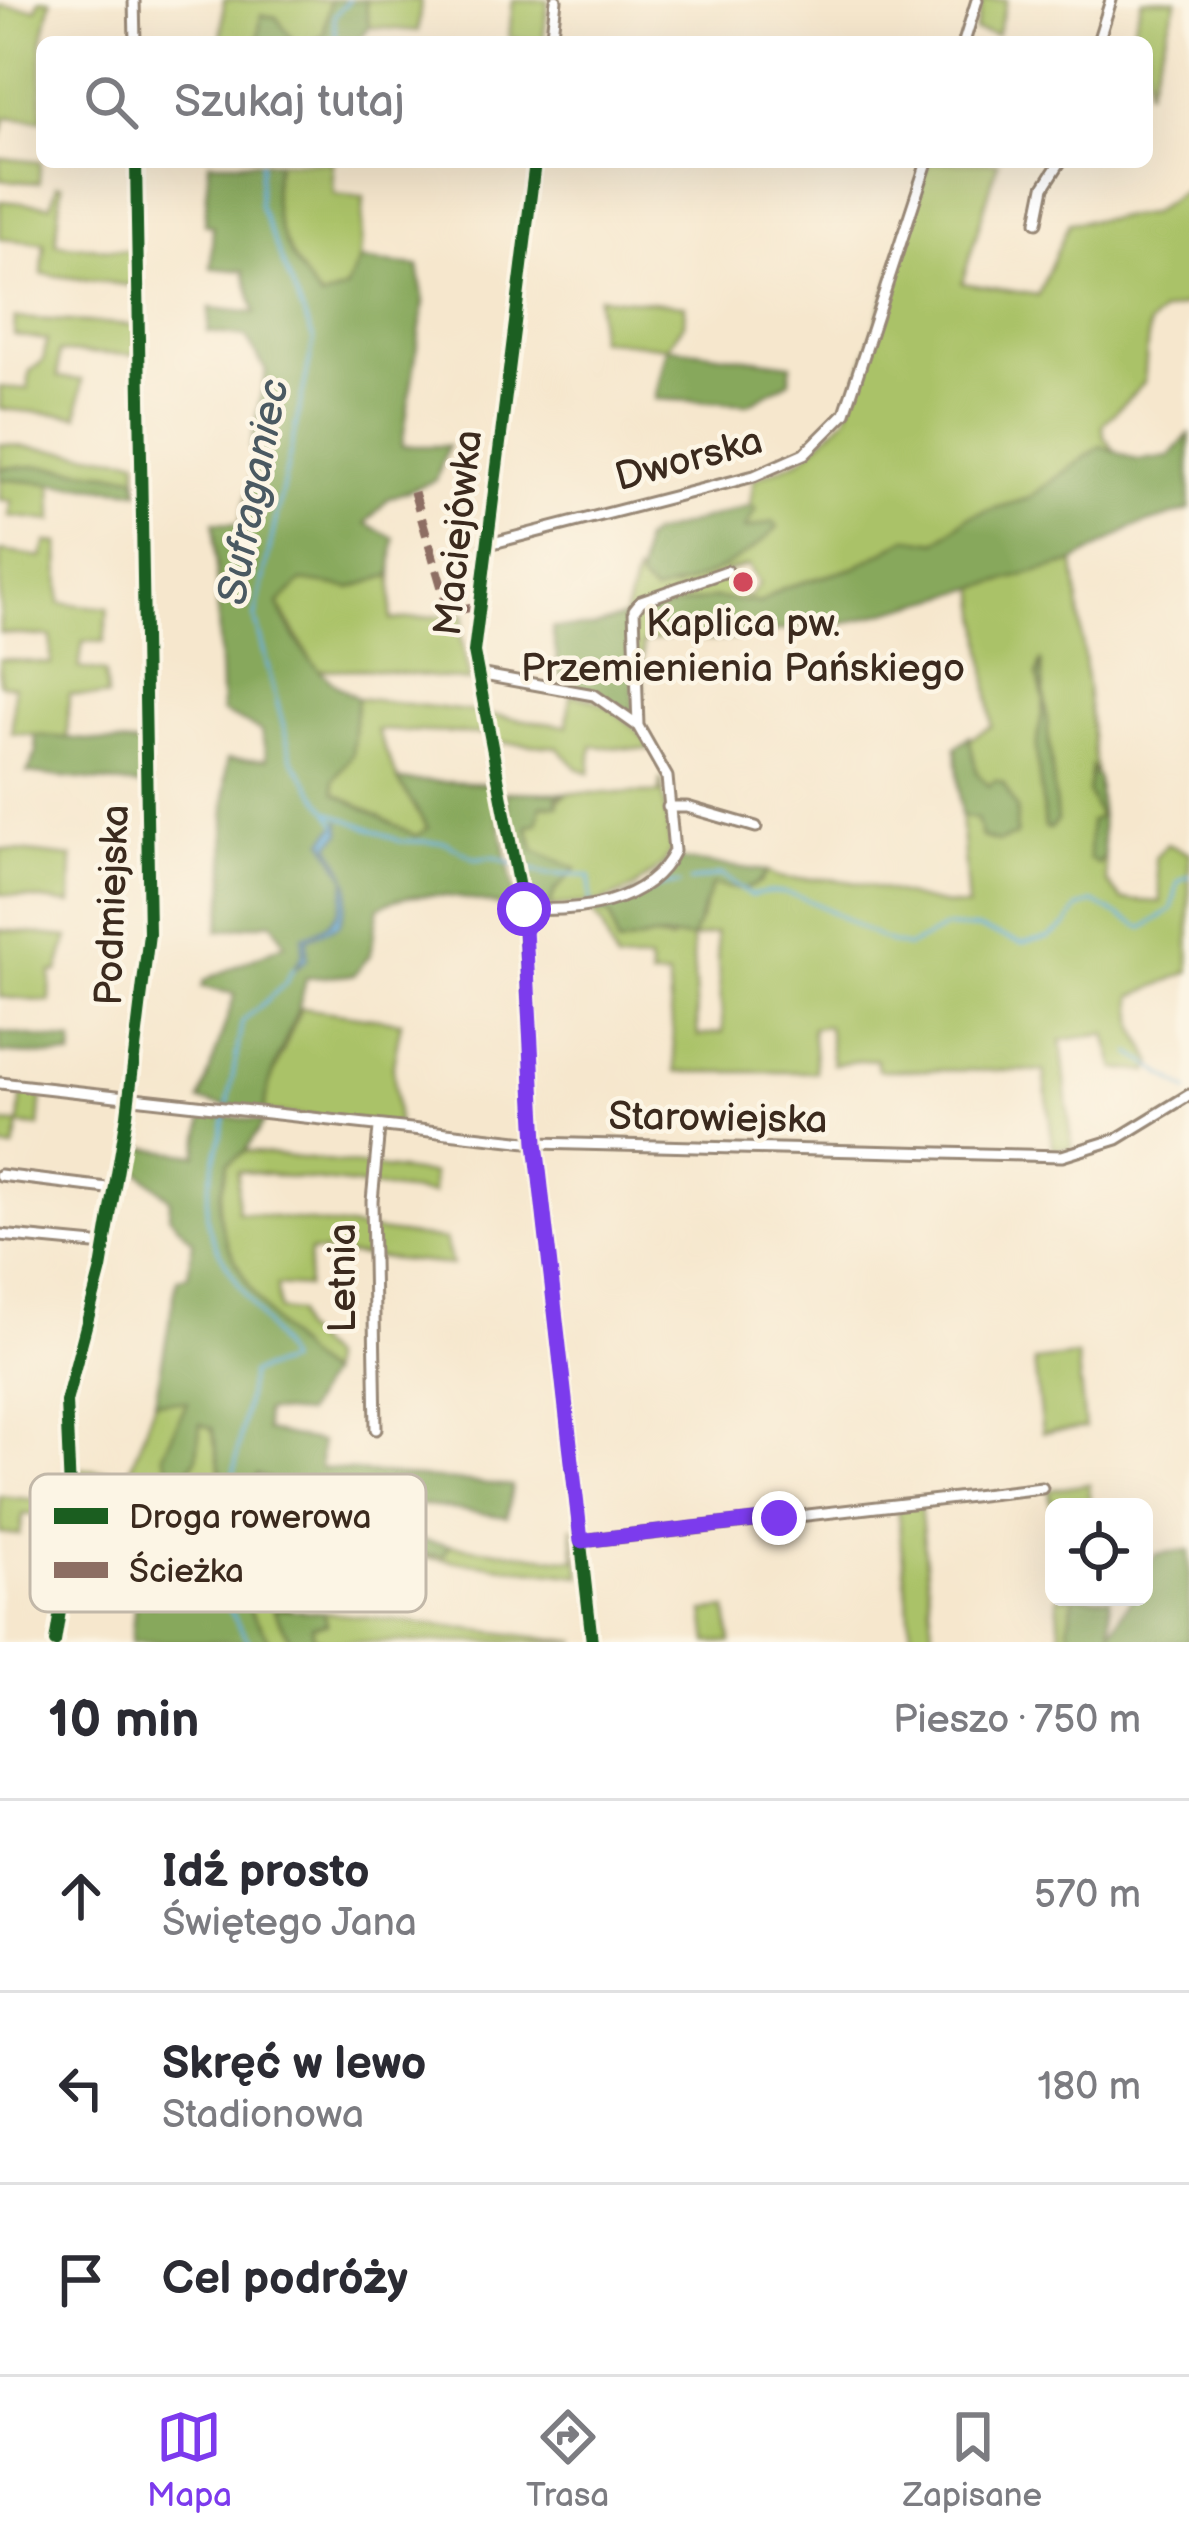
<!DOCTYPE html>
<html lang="pl">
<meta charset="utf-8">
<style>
body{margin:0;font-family:"Balsamiq Sans",sans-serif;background:#f2f2f3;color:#2b2b33}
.controls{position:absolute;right:36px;bottom:36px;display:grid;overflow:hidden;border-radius:18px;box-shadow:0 12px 48px #0002}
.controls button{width:108px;height:108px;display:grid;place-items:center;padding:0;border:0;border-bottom:3px solid #e1e1e2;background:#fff;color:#2b2b33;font:60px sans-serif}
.stop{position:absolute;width:36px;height:36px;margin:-27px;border:9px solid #7c3aed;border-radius:50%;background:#fff}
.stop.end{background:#7c3aed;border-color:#fff;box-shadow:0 3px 12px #0008}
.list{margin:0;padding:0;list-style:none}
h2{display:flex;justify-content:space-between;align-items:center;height:156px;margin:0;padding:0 48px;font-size:51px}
h2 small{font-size:39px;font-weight:400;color:#7c7c81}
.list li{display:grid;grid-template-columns:78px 1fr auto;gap:36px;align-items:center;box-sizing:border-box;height:192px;padding:0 48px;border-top:3px solid #e1e1e2}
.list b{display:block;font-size:45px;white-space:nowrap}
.list p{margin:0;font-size:39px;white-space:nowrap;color:#7c7c81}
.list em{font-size:39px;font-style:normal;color:#7c7c81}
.icon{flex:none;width:66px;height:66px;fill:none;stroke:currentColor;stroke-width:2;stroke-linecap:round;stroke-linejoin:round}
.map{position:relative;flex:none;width:1189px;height:1642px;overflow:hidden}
.search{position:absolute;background:#fff;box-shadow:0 12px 48px #0002;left:36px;right:36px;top:36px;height:132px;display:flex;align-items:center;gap:30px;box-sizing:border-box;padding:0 42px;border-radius:18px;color:#7c7c81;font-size:45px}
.sheet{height:732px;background:#fff}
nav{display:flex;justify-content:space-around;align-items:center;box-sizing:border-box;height:168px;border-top:3px solid #e1e1e2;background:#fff;font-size:33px;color:#7c7c81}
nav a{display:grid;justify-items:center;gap:6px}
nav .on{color:#7c3aed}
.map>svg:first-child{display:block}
</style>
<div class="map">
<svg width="1189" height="1642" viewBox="0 0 1189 1642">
<rect width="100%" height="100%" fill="#fcf5e5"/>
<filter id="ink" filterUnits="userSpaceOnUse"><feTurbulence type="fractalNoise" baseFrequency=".00833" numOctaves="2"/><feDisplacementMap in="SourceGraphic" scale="24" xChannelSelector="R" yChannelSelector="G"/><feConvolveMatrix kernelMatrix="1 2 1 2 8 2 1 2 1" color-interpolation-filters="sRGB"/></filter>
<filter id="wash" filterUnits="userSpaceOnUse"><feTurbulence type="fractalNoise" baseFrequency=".004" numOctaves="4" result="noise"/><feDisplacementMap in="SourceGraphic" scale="48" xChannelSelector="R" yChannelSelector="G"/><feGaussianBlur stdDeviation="2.7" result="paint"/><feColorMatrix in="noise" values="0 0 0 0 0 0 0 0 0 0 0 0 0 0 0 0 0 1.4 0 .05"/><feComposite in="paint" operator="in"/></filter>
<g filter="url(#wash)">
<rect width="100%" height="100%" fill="#f6e7cd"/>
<path fill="#aac267" stroke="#727642" stroke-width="3" fill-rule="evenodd" d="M39 0H51L42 42V120L5 117 0 141V6L37 9Z
M224 0H330L324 34 313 42H295L276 17 261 15 258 42H221Z
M365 0H421L418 31 369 27Z
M513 0H548L543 41 509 38Z
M983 0H1007L997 35 975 31Z
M1142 0H1177L1147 92V42H1129Z
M0 158 40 162 39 183 0 180Z
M278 162H332L334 194 364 197 360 260 347 289 321 299C289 259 264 216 278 162Z
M929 162H998L962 283 1038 295 1069 223 1150 214 1189 186V304L1162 312 1149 325 1144 383 1103 424 1104 437 1116 452 1101 447 1027 499 969 516 937 542 908 538 854 568 783 588 760 603 713 598 643 623 671 637 643 642V688L638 685 624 617 636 574 640 580 674 589 707 573 756 509 750 506 754 479 802 459 846 417ZM748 566 759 584 748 598 730 587 727 571Z
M57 185H62L56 244 134 251 133 286 42 274 44 243 0 239V201L51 205Z
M598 297 685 305 684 324 667 347 598 339Z
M15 318 136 325V355L59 352 58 377 82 380 78 416 0 409V387L28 389 30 371 43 361 47 340 14 335Z
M0 444 137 459V476L42 466 0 468Z
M0 479 52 482 53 521 9 516 12 501 0 500Z
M47 542 59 543 60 603 108 608 104 642 83 641 79 668 105 672 107 697 69 694 67 739 12 733 14 686 0 684V659L51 664V637L0 633V551L42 557Z
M1074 562 1107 882 1122 900 1161 902 1155 858 1167 844 1189 853V972L1133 996 1136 1029 1153 1064 1148 1072 1116 1069 1106 1034 1061 1040 1072 1149 1053 1148 1044 1071 878 1070 876 1059 833 1064 828 1026 812 1028 816 1072H676L668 977H651L649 961 616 962 601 924 589 909 610 915 619 945 653 937 670 941 700 920 712 884 760 883 767 871C784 883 803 878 823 879 872 880 918 905 968 907L956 747 992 726 977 586ZM716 933 723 1032 698 1036 692 939Z
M392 575 391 620 465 614 461 638 470 681 365 669 317 670 278 604 302 580 350 588Z
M570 695C606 697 632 723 653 750L592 746 590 773 577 768 557 747 495 742 489 715 567 726Z
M357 698 477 712 482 734 377 730 398 780 428 829 416 836 335 793 334 781 352 755Z
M661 778 671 850 664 863 634 888 601 902 550 907 554 892 575 869 534 850 528 825 541 805 550 806 568 793H660Z
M0 849 72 857 71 904 0 894Z
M0 930 68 937 58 972H51L50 1002 0 997Z
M301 1008 401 1022 393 1065 398 1126 264 1112 266 1092Z
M22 1089 42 1091 39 1127 19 1125 14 1149 0 1147V1123L19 1124Z
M245 1151 432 1174 433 1194 238 1171 237 1212 445 1240 452 1265 310 1251 307 1287 277 1285 279 1310 297 1312 300 1329 328 1358 327 1375C286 1349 223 1261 219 1211 218 1197 224 1178 227 1164Z
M1077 1356 1085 1428 1042 1433 1034 1361Z
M155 1401H188L164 1455 197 1456 200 1423 212 1428 223 1485 213 1500 144 1506V1490L77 1483 76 1469 129 1473Z
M1089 1484 1091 1507H1054V1527L1049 1490Z
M0 1496 67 1503V1518L23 1514 20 1535 0 1533Z
M920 1504 934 1642H912L897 1507Z
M572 1526 581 1576 393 1554 444 1556 449 1545 575 1560Z
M241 1584 276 1588 287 1595 289 1608 274 1610 292 1642H271L242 1598Z
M1057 1597H1074L1068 1624 1072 1642H1061Z
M727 1609 731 1642H708L704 1611Z
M324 1612 578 1642H327L314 1638 312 1625 327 1624Z"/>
<path fill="#87a85c" stroke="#61693d" stroke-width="3" d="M330 0H365L369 27 358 42H313L324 34Z
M261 15 276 17 295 42H258Z
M209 162H278C264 215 288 258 321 299L346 289 360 260 418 266 424 302 402 446H448L436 480 389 498 366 523 394 538 392 575 350 588 302 581 278 604C297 646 316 676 357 698L352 755 334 780 335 793 416 836 428 828 398 780 492 784 514 895V909C473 899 417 885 379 907L370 955 354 975 306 978C298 1025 267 1068 264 1112L200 1101 235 994 202 987 205 980 285 944 272 922 218 931C232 874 221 817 227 759H267L261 731 222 712 214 522 239 525 255 459 250 449 266 371 246 337 208 332 210 308 255 313 244 271 211 268 213 226 205 224Z
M667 347 791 364 790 381 748 404 655 399Z
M1189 434V510L1132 528 1074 562 834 626C759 623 720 661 643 623L646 612 713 598 760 603 783 588 854 568 908 538 937 542 969 516 1027 499 1101 446 1136 460 1169 457Z
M42 466 137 476 139 491 0 479V468Z
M750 506 756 509 745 529 774 522 778 527C746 560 699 583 654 593L639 580 643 542 652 534Z
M624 617 632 626 634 715 600 696 562 688 552 628 593 627Z
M1041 660 1057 821 1050 829 1045 828 1036 749 1044 700 1037 675Z
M35 735 142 745 144 786 27 773 37 752Z
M969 736 977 773 989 786 995 780 1003 783 1017 809 1016 836 998 842 982 837 977 819 961 816 956 747Z
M1091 767 1098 779 1104 856 1099 864 1089 859 1090 822 1099 817 1088 792Z
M505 792 568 793 556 797 558 805H541L538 823 528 826 534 850 576 869 554 892 550 907 527 906Z
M674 859 767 871C754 896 735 889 712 885L692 938 653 937 618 945 610 915 596 911 643 890Z
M0 1032 73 1042 72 1057 0 1053Z
M204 1114 264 1122 245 1151 227 1164C224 1178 218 1197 219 1211 223 1260 287 1349 327 1375L305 1414 265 1411 266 1431 321 1442 320 1468 512 1486 507 1517 317 1490 314 1523 449 1545 444 1556 307 1544 268 1479 257 1475 249 1513 254 1549 346 1571 352 1599 325 1601 241 1584 242 1598 271 1642H131L135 1601 154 1604 157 1578 141 1569 144 1506C174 1506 206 1513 223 1484L212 1428 200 1424 197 1456 184 1480 171 1475 163 1455 187 1402 155 1401 177 1279 188 1275 193 1241 169 1216 170 1199 136 1169 138 1147 197 1155Z
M1189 1550V1642H1112L1110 1635 1100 1642H1072L1068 1625 1074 1597 1110 1598 1111 1632 1132 1597H1144V1574L1156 1554Z
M273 1609 324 1612 327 1624 312 1626 314 1638 327 1642H292Z"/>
<path fill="#66b1df" stroke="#506e7e" stroke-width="3" d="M340 821 341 833 330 844C350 883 356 881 339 925L307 939V959L293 970 303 954V936C334 927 344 912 346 878L324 841Z"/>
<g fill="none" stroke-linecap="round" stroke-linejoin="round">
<path stroke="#66b1df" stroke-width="3" d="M336 42 334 16 349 0
M261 162 259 205 314 340 255 618 292 759 337 824
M330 812 400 841 445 842 476 859 493 857 546 874 590 876V905
M690 881 721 875 751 896C805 877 855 937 908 947L947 927 979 929 1022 943 1048 938 1067 925 1078 908 1093 902 1143 928 1172 910 1178 882 1189 876
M597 909C628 908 648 882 679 884
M1131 1053 1188 1091
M228 1104 242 1022 285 984 293 968
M226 1113C220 1145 206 1182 207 1215 209 1255 269 1320 287 1362L251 1373 215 1585 249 1642"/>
</g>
</g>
<g filter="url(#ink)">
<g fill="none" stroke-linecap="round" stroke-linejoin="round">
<g stroke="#988876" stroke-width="15">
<path id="minor" d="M134 0 135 42
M551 42 556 0
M964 42 977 0
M1098 42 1111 0
M535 162 474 652 523 909 536 1143 592 1642
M1037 222 1044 187 1060 162
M485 545 754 476 804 454 845 413 927 162
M478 674 594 695 638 726 667 777 674 851C648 905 577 912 523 909
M638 726 634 610 641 601 727 571
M668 807H687L756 827
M0 1083 536 1143 1062 1156 1117 1139 1189 1095
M0 1175 115 1189
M0 1235 105 1245
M376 1429 372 1201 379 1128
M581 1541 1042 1488
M55 1642 72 1537 66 1402 101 1269 127 1115 149 934 136 162"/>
</g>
<use href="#minor" stroke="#fff" stroke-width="9"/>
<path stroke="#8d6e63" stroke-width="9" stroke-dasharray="18 9" stroke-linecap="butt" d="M414 492 449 612 477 606"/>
<g stroke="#fcf5e5" stroke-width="20">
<path id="cycleway" d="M535 162 474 652 523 909 536 1143 592 1642
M55 1642 72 1537 66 1402 101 1269 127 1115 149 934 136 162"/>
</g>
<use href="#cycleway" stroke="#1b5e20" stroke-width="12"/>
</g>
</g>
<g fill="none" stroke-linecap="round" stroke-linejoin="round" filter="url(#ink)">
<path stroke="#7c3aed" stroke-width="15" d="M524 909 536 1143 581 1541 779 1518"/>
</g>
<circle fill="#d1495b" stroke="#fcf5e5" stroke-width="4.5" cx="743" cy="582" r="12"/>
<g text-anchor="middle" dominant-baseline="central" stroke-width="9" stroke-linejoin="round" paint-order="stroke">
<g font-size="39" fill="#3b2a1e" stroke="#fcf5e5">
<text transform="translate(689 460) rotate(-15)">Dworska</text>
<text transform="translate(459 533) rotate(-84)">Maciejówka</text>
<text transform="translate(113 905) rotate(-88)">Podmiejska</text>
<text transform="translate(718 1119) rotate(1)">Starowiejska</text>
<text transform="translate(343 1278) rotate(-90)">Letnia</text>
</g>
<g font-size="39" fill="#3b2a1e" stroke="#fcf5e5">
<text x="743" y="624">Kaplica pw.<tspan x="743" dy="45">Przemienienia Pańskiego</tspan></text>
</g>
<g font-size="42" font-style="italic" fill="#4a5962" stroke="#fcf5e5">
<text transform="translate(254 492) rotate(-79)">Sufraganiec</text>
</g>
</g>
<rect x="30" y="1474" width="396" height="138" rx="18" fill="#fcf5e5" stroke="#c2b8a9" stroke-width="3"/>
<rect x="54" y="1508" width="54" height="16" fill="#1b5e20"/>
<rect x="54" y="1562" width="54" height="16" fill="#8d6e63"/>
<g font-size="33" fill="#3b2a1e">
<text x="129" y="1528">Droga rowerowa</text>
<text x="129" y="1582">Ścieżka</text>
</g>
</svg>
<div class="controls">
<button><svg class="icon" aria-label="locate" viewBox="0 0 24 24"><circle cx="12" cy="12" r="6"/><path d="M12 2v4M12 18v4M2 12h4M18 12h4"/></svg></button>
</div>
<div class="stop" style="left:524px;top:909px"></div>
<div class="stop end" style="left:779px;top:1518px"></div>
<div class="search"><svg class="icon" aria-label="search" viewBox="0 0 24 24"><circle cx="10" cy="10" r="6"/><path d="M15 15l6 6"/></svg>Szukaj tutaj</div>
</div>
<section class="sheet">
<h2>10 min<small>Pieszo · 750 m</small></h2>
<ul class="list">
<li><svg class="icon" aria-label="ahead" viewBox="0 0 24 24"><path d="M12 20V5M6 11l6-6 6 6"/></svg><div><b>Idź prosto</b><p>Świętego Jana</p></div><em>570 m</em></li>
<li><svg class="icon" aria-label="left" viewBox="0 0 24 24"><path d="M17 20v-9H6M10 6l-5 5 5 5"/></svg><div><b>Skręć w lewo</b><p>Stadionowa</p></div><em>180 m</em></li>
<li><svg class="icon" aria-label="arrive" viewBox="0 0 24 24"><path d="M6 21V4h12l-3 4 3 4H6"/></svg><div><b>Cel podróży</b></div></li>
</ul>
</section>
<nav>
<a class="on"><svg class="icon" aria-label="map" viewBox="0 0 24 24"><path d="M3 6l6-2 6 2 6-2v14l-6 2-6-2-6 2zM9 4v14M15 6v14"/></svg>Mapa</a>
<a><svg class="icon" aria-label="directions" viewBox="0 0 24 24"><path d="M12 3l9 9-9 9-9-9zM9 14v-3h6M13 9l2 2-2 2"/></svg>Trasa</a>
<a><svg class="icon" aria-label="saved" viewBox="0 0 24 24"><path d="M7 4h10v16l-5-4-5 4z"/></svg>Zapisane</a>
</nav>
